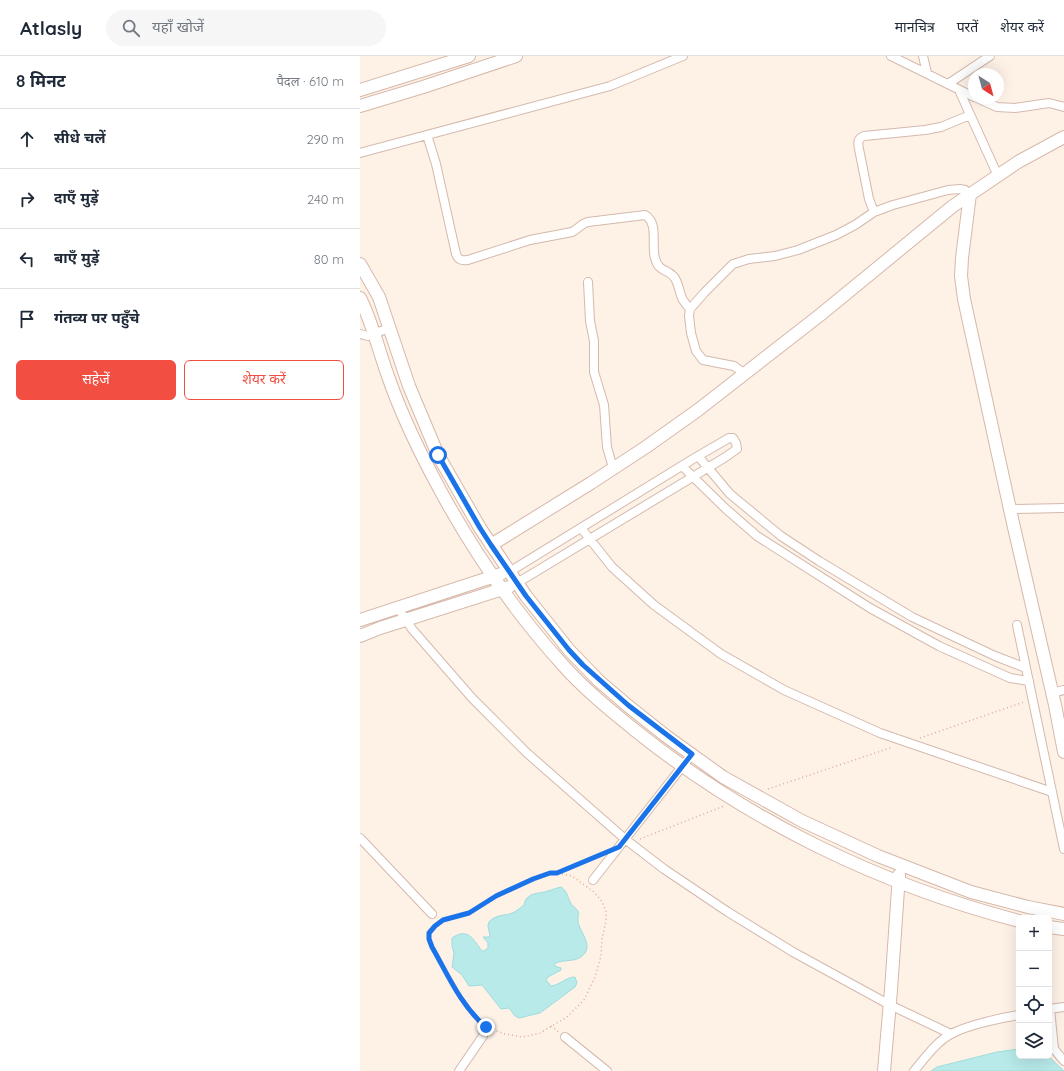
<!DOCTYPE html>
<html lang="hi">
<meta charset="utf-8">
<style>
body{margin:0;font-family:Quicksand,"Noto Sans Devanagari",sans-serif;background:#f6f6f7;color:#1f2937}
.controls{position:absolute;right:12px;bottom:12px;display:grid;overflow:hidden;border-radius:6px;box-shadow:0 4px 16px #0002}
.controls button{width:36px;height:36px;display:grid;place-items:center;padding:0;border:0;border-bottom:1px solid #e0e1e3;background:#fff;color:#1f2937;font:20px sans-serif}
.compass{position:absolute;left:608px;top:12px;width:36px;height:36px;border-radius:50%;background:#fff;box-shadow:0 4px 16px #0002;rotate:144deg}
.stop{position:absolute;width:12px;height:12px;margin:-9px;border:3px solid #1a73e8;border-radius:50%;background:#fff}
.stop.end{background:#1a73e8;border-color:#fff;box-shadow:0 1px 4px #0008}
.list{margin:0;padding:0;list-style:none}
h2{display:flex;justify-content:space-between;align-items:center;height:52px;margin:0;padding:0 16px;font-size:17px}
h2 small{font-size:13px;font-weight:400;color:#747a83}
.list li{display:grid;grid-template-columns:26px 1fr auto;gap:12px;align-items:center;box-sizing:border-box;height:60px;padding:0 16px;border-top:1px solid #e0e1e3}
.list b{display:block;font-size:15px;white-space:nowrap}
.list em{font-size:13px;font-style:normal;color:#747a83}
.actions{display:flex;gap:8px;padding:12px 16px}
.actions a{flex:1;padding:9px 0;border:1px solid #f24e41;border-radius:6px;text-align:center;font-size:14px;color:#f24e41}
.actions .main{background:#f24e41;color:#fff}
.icon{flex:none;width:22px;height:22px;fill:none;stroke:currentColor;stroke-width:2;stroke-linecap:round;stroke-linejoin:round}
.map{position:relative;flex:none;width:704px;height:1015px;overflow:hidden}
header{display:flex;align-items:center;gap:24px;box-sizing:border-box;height:56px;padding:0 20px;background:#fff;border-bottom:1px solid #e0e1e3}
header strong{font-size:19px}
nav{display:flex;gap:22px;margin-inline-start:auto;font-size:14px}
.search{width:280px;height:36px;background:#f6f6f7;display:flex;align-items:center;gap:10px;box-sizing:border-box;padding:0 14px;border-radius:22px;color:#747a83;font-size:15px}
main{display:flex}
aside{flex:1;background:#fff}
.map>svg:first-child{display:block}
</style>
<header>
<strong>Atlasly</strong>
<div class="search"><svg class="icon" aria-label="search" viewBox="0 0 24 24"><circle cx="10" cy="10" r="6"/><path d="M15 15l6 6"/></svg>यहाँ खोजें</div>
<nav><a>मानचित्र</a><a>परतें</a><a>शेयर करें</a></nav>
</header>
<main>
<aside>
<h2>8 मिनट<small>पैदल · 610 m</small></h2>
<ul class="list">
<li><svg class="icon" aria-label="ahead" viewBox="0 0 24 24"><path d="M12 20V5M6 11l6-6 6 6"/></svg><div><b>सीधे चलें</b></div><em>290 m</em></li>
<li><svg class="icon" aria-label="right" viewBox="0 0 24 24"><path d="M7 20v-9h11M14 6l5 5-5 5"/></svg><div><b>दाएँ मुड़ें</b></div><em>240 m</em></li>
<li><svg class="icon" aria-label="left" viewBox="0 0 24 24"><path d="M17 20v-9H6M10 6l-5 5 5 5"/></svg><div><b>बाएँ मुड़ें</b></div><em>80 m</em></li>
<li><svg class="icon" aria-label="arrive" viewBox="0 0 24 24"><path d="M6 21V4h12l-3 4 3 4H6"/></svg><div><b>गंतव्य पर पहुँचे</b></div></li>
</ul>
<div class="actions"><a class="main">सहेजें</a><a>शेयर करें</a></div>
</aside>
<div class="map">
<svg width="704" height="1015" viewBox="0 0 704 1015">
<rect width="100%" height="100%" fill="#fef1e6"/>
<path fill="#b8eaea" stroke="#9edcdd" d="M201 831C207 835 207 839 210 846 212 850 216 852 218 855 220 859 217 861 218 864 218 874 232 886 225 897 217 908 204 902 194 908L195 910 201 912V914L188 921 186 924 191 930C200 929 206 921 215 921L217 927 215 931 180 957 159 962 155 960 149 952 141 953 122 929 109 930 102 919 92 911 94 897 92 890V882C108 871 113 883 122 895H124L128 892V887L123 881H130C130 877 128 873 128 869 129 860 145 859 150 858 156 856 160 852 164 849 166 836 179 838 188 835 192 834 196 832 201 831Z
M659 993V1000H688L704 1015H571L577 1011 637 996Z"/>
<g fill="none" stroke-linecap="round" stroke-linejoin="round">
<g stroke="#d4b9ad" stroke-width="10">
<path id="street" d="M531 0 614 41
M563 0 567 17
M588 28 630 0
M599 34 638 120
M617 42 637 51 655 52 689 47 704 51
M67 79 76 108 96 198C98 204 102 205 108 204L170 184 212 176C218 173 222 167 228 166L285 159C299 167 291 189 295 202 299 217 307 212 314 221 319 227 319 237 323 244 325 247 328 251 330 253
M0 97 250 30 323 0
M514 156 509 143 499 93C498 87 497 83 504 80L565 74 581 71 610 59
M228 226 230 265 234 285V316L244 349 247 391 253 412
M0 278 8 280 29 272
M385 318 374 310 343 304 336 295 331 277 329 260 330 253 344 237 373 208 389 203 415 200 438 194 476 179 495 169 514 156 533 149 588 134 600 133 605 134 610 138
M338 400 370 438 421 480 459 505 552 561 635 600 666 612
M322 410 366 453 397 480 510 552 579 590 650 622 669 625
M650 453 704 452
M221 472 252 511 294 549 361 598 424 634 520 677 692 736
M149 516 333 403 369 382H373L376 387 377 393 364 402 157 527
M38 552 52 573 112 642 167 697 265 783 304 813 368 856 433 896 530 949 591 978
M657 569 704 793
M692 637 704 634
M0 782 72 858
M233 824 332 698
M689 953 704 951
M690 953 694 993 704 1005
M205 981 247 1015
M99 1015 123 980
M554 1015C565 1002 576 986 591 978 608 969 640 962 659 959"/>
</g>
<g stroke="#d7b8aa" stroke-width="14">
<path id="secondary" d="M0 34 109 0
M0 50 63 31 156 0
M610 138 602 202 601 220 604 243 653 467 695 649 704 696
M0 208 19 241 49 330 78 399 120 472 166 540 209 594 239 625 267 649 306 680 363 721 442 765 518 800 611 836 668 851 704 858
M0 242C13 268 19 296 29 323 42 360 60 397 79 432 112 493 155 556 202 608 224 633 250 654 276 675 388 765 521 829 659 865
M131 489 231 427 286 391 338 354 460 259 593 150 658 106 704 81
M0 564 141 518
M0 580 20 572 149 531
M689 871 704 873
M524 1015 531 934 539 819"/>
</g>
<path stroke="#dcac9e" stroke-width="1.5" stroke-dasharray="1 3" stroke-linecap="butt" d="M560 682 664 646
M408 733 533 691
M280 783 364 750
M199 816 243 797
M190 817 202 818 212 820 234 836 241 844 246 855V865L242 883 241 900 235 921 224 944 207 961 180 977 163 981 145 978 126 971 118 964 99 940 82 911 72 891 69 883V877L75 870 83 864 109 857 136 840 151 833Z
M191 970 199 976"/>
<use href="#street" stroke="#fff" stroke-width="8"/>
<use href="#secondary" stroke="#fff" stroke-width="12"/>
</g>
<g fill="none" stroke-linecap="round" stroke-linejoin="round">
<path stroke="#1a73e8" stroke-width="5" d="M78 399 120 472 131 489 166 540 209 594 223 609 268 649 332 698 259 791 197 817H190L173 823 136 840 109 857 83 864 75 870 69 877V883L72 891C88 919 101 950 126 971"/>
</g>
</svg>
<div class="controls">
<button>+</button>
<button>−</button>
<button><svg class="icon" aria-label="locate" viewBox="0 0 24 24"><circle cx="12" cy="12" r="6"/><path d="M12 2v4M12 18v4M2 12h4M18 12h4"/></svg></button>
<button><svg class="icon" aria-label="layers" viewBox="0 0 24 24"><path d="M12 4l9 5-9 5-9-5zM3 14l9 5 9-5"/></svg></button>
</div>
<svg class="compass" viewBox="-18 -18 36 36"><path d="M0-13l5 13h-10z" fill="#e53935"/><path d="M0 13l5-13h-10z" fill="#747a83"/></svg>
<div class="stop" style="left:78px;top:399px"></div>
<div class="stop end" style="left:126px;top:971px"></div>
</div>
</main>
